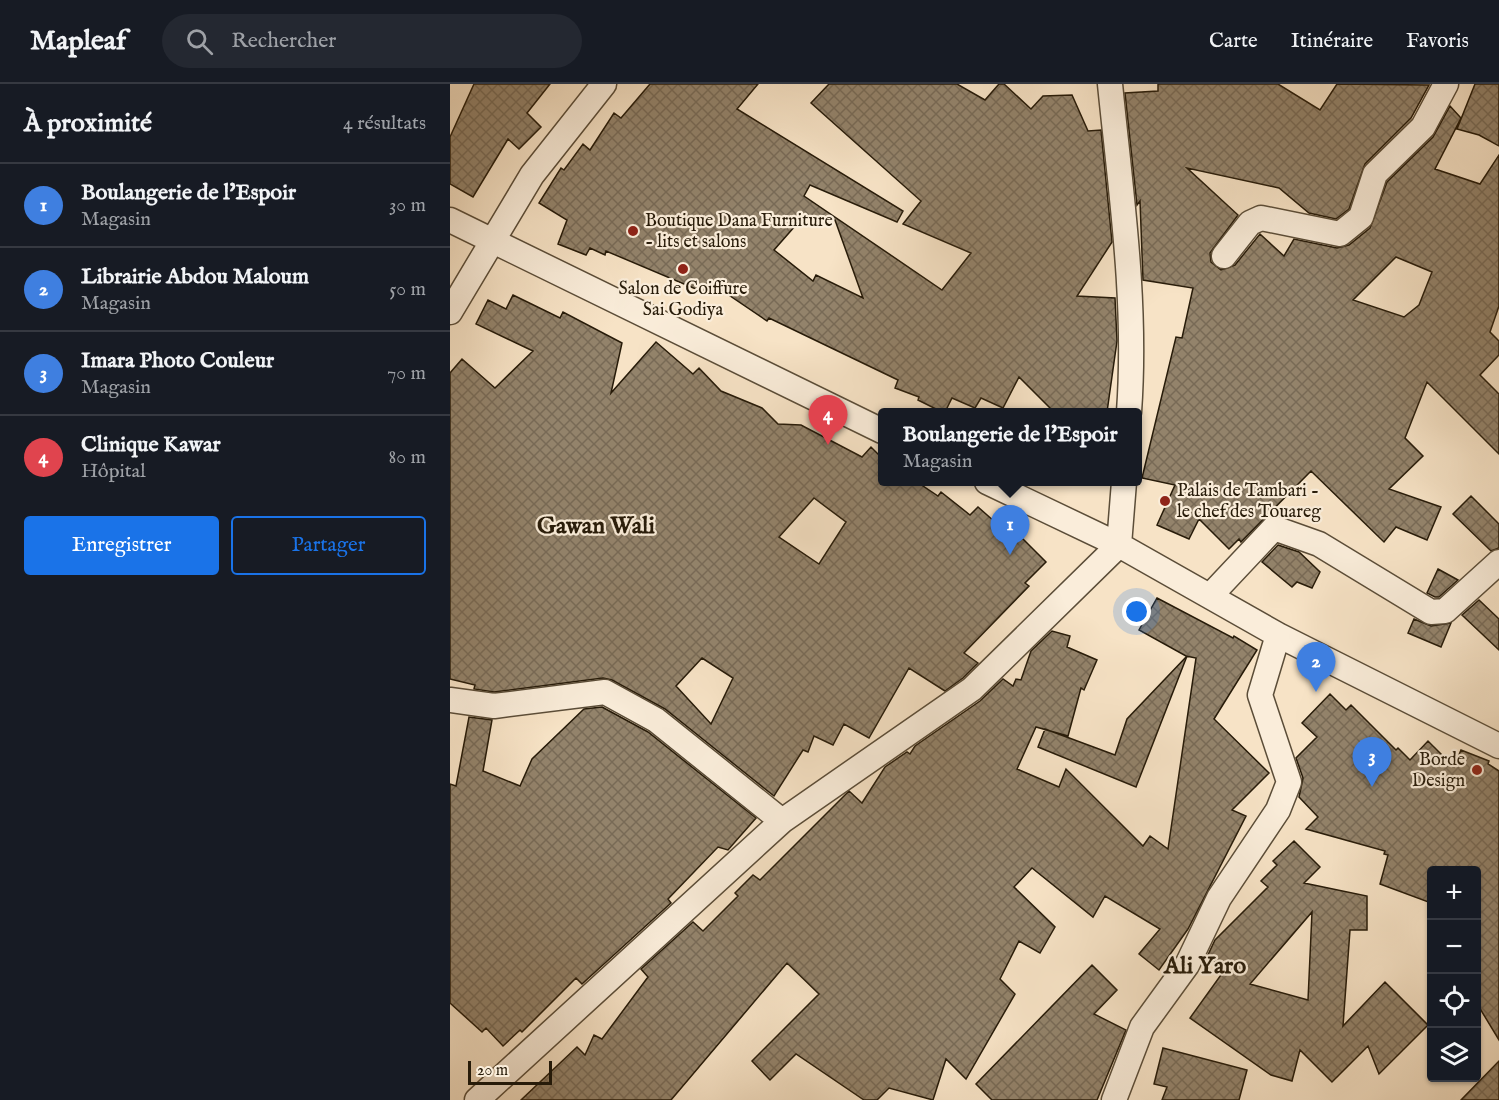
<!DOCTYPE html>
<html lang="fr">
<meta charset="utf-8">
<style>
body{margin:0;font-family:"IM FELL English",serif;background:#242831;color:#f1f3f6}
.controls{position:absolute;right:18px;bottom:18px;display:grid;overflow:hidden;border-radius:6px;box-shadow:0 2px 4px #0004}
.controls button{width:54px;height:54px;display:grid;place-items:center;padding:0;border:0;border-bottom:2px solid #363941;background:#171b24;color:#f1f3f6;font:30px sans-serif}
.scale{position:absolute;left:18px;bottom:15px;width:84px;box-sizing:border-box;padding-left:6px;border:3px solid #271b09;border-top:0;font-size:16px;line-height:21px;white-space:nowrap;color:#271b09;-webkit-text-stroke:4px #faedda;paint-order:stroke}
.you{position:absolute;left:687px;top:528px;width:21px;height:21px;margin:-15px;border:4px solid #fff;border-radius:50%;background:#1a73e8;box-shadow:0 0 0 9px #1a73e833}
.badge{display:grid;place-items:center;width:39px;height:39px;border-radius:50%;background:#1a73e8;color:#fff;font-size:20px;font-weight:700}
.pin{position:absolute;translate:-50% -50px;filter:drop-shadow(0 2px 3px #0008)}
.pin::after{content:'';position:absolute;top:32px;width:21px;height:18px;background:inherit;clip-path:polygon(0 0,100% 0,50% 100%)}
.popup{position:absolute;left:428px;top:324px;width:264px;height:78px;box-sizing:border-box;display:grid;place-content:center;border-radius:6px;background:#171b24;filter:drop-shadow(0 2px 4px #0005);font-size:20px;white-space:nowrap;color:#9ea1a6}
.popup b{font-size:22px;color:#f1f3f6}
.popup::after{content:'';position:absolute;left:50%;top:100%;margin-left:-12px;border:12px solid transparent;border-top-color:#171b24}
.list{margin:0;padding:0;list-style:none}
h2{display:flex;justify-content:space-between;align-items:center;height:78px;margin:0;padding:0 24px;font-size:26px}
h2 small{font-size:20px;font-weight:400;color:#9ea1a6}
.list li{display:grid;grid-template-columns:39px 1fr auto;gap:18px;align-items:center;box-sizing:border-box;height:84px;padding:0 24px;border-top:2px solid #363941}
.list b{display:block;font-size:22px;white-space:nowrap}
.list p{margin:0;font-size:20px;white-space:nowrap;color:#9ea1a6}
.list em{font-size:20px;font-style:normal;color:#9ea1a6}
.actions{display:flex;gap:12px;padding:18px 24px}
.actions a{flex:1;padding:14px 0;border:2px solid #1a73e8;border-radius:6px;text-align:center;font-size:21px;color:#1a73e8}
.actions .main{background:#1a73e8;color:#fff}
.icon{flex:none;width:33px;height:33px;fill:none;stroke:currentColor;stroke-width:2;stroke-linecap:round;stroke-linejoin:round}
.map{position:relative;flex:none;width:1049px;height:1016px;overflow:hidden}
header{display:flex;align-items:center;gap:36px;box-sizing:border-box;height:84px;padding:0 30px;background:#171b24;border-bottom:2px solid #363941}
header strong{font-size:28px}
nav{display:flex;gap:33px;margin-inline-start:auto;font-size:21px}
.search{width:420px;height:54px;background:#242831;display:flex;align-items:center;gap:15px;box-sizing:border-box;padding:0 21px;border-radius:33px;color:#9ea1a6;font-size:22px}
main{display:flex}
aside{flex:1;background:#171b24}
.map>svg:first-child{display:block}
</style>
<header>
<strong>Mapleaf</strong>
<div class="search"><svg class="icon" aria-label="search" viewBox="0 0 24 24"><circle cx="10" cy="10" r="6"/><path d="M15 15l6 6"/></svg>Rechercher</div>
<nav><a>Carte</a><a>Itinéraire</a><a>Favoris</a></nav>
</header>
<main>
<aside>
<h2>À proximité<small>4 résultats</small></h2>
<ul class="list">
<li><span class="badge" style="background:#3f7fe0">1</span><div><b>Boulangerie de l'Espoir</b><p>Magasin</p></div><em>30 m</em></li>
<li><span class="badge" style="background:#3f7fe0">2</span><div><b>Librairie Abdou Maloum</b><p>Magasin</p></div><em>50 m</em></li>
<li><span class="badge" style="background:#3f7fe0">3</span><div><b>Imara Photo Couleur</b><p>Magasin</p></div><em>70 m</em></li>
<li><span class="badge" style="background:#e0444e">4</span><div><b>Clinique Kawar</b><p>Hôpital</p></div><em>80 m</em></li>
</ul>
<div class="actions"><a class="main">Enregistrer</a><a>Partager</a></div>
</aside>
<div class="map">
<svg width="1049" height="1016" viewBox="0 0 1049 1016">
<defs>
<pattern id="building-cross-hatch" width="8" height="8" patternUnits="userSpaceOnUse" patternTransform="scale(1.5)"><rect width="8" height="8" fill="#93836b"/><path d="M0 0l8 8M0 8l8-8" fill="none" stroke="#786a56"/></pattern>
</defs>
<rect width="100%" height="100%" fill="#f7e3c6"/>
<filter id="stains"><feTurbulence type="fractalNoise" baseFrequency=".00333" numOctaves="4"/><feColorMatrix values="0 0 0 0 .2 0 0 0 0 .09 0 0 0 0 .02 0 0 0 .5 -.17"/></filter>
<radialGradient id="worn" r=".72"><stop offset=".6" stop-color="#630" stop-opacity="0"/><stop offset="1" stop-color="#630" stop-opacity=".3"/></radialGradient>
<path fill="url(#building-cross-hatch)" stroke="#271b09" stroke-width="1.5" fill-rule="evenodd" d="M24 0H100L77 29 91 43 69 65 58 55 23 113 0 100V53Z
M200 0H308L287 25 453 127 447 138 360 101 354 112 492 206 521 169 453 140 471 117 361 19 379 0H507L535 16 549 0H554L581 25 593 12 622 11 638 47 651 46 662 158 627 212 665 214 667 257 657 328H604L569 293 553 324 531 314 525 324 502 314 495 328H492L468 316 469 313 445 304 448 296 319 234 317 237 258 197 253 208 156 167 155 171 140 164 136 171 108 160 117 136 89 119 111 84 114 86 133 60 140 66 164 29 171 34ZM353 133 385 136 413 214 366 191 363 197 324 166Z
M708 0H828L870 26 887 0 979 1 961 34 915 80 899 125 886 135 859 129 829 104 737 84 788 131 760 169 761 178 771 186 785 181 810 150 834 172 844 155 887 164 899 161 920 144 937 98 983 53 1000 22 1011 34 985 85 1030 100 1049 71V222L1040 248 1049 257V271L1030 291 1049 310V370L977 298 955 354 973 372 939 405 991 423 977 456 946 443 934 458 861 387 791 458 789 455 779 465 749 435 739 455 707 441 725 401 692 394 726 253 732 254 743 204 693 196 690 117 687 121 675 9 708 7ZM946 173 982 188 969 221 954 233 903 216Z
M1025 0H1049V62L1029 51 1007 45Z
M63 211 110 234 113 228 172 259 161 309 206 258 243 290 249 284 271 307 312 324 328 340 351 341 412 373 421 363 432 374V398H467L488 412 491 408 520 431 528 423 545 438 550 432 596 478 575 499 579 502 514 569 528 579 513 594 495 607 459 584 419 654 394 640 383 661 364 652 358 668 353 666 324 712 215 625 162 596 153 594 44 608 24 605 25 601 0 595V289L12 275 45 304 83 267 26 240 38 216 56 225ZM364 414 396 438 369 480 329 453ZM252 574 283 594 261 640 226 602Z
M1021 412 1049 440V464L1041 467 1003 430Z
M828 461 849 468 870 488 862 504 847 498 842 503 812 478Z
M988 485 1008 496 989 513H985L977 509Z
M707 514 783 554 784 552 807 566 764 635 819 689 782 726 796 732 738 845 709 886 689 870 710 845 655 812 643 833 582 784 564 803 605 843 590 869 569 857 550 895 565 910 516 995 496 975 483 1016 439 1004 427 1016H414L346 970 320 996 302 977 369 910 337 879 221 1016H71L127 963 135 971 144 951 152 955 198 893 191 885 243 838 253 847 288 812 285 809 303 791 310 796 399 707 412 719 435 683 457 668 460 670 465 662 530 617 553 595 563 602 566 595 571 596 581 567 602 547 620 552 617 563 647 576 634 606 631 604 618 652 586 643 567 685 609 703 616 685 693 762 700 752 718 765 746 574 736 572 689 546Z
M1029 516 1049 535V566L1012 531Z
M964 535 981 542 1001 539 991 563 958 549Z
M737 572 686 703 588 663 595 645 665 671 677 635Z
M880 610 896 626 901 621 946 666 948 664 960 676 978 657 1004 683 1011 666 1039 677 1038 680 1049 687V956L1026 918V886L1030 883 1026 880V786H981V819L930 800 938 771 934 770 935 767 856 745 868 733 849 713 853 694 846 674 867 653 852 639Z
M152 623 198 648 306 734 278 766 268 763 218 815 221 819 132 900 126 894 72 948 70 946 53 962 36 944 32 948 0 919V700L6 702 19 633 42 636 33 687 70 702 82 675 134 625Z
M844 757 870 783 854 799 917 812V846H900L893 942 935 898 978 941 929 990 918 962 882 998 850 966 842 997 821 991 740 934 776 884 757 873 765 856 818 803 811 797 827 781 823 777ZM862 828 858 916 800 900Z
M642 881 667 906 644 930 676 946 647 1016H542L526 1000Z
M713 964 797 986 789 1016H712L717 1003 704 1000Z
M1049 977V1016H1011Z"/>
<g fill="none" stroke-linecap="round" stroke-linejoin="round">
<g stroke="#5b4d38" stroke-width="27">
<path id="street" d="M660 0C671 110 687 218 679 328
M0 136 432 347
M774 172 800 139 811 134 890 150 911 133 925 90 973 43 996 0
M0 228 82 91 154 0
M537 398 669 461 828 551 1049 662
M760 512 824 444 869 460 981 528 995 527 1049 478
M0 616 44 622 155 608 206 636 332 737
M27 1016 332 737 522 605 669 461 674 398
M664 1016 692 943 737 881 769 814 828 726 839 698 810 611 828 551"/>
</g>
<use href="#street" stroke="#faedda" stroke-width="24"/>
</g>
<g fill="#8f2418" stroke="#faedda" stroke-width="2">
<circle cx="183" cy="147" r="6"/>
<circle cx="233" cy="185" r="6"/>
<circle cx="715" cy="417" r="6"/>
<circle cx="1027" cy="686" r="6"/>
</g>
<g text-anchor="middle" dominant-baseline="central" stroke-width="4.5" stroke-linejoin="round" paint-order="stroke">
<g font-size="18" fill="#271b09" stroke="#faedda" text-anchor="start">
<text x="195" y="137">Boutique Dana Furniture<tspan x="195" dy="21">- lits et salons</tspan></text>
<text x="233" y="205" text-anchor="middle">Salon de Coiffure<tspan x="233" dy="21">Sai Godiya</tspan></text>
<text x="727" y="407">Palais de Tambari -<tspan x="727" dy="21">le chef des Touareg</tspan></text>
<text x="1015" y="676" text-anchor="end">Borde<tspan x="1015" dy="21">Design</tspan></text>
</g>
<g font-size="24" font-weight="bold" fill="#271b09" stroke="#faedda">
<text x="146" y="442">Gawan Wali</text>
<text x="755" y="882">Ali Yaro</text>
</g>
</g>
<rect width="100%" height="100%" filter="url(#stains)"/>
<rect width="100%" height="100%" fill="url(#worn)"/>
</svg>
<div class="controls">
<button>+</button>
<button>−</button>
<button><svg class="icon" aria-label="locate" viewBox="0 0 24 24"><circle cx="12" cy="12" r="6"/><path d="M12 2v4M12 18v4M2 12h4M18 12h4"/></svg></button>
<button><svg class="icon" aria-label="layers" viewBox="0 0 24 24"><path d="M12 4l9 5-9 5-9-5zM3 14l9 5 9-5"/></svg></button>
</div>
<div class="scale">20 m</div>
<div class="you"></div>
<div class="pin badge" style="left:560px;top:471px;background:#3f7fe0">1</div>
<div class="popup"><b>Boulangerie de l'Espoir</b>Magasin</div>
<div class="pin badge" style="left:866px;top:608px;background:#3f7fe0">2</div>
<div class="pin badge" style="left:922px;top:703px;background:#3f7fe0">3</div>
<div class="pin badge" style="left:378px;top:361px;background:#e0444e">4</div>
</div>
</main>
